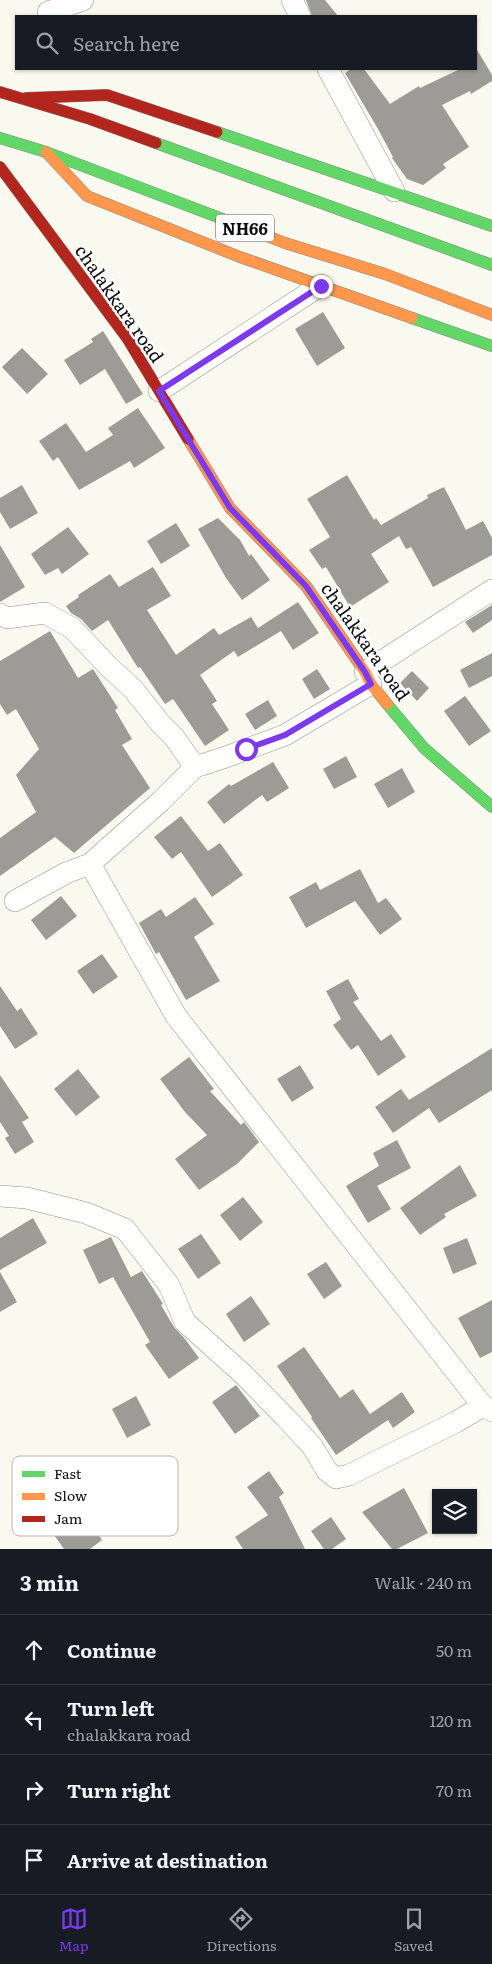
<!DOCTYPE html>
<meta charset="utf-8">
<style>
body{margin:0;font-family:Literata,serif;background:#20242c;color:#f1f3f6}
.controls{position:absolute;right:15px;bottom:15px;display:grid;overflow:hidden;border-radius:0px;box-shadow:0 1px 4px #0004}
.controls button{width:45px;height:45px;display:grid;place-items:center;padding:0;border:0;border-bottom:1px solid #363941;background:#171b24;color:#f1f3f6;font:25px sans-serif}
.stop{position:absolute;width:15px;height:15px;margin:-11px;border:4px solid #7c3aed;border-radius:50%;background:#fff}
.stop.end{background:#7c3aed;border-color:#fff;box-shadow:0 1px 5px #0008}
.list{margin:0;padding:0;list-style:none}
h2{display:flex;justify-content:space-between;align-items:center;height:65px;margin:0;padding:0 20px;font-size:21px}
h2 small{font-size:16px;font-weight:400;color:#9ea1a6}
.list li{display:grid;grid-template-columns:32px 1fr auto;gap:15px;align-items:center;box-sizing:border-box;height:70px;padding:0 20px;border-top:1px solid #363941}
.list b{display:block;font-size:19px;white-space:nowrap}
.list p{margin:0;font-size:16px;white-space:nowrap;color:#9ea1a6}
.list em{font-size:16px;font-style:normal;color:#9ea1a6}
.icon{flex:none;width:28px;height:28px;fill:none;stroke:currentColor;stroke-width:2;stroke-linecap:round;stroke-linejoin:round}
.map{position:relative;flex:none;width:492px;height:1549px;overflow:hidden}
.search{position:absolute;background:#171b24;box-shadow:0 1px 4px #0004;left:15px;right:15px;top:15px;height:55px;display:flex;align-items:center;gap:12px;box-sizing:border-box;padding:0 18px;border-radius:0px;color:#9ea1a6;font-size:19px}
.sheet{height:345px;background:#171b24}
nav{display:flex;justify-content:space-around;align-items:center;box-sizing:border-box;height:70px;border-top:1px solid #363941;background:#171b24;font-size:14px;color:#9ea1a6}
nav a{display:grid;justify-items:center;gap:2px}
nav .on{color:#7c3aed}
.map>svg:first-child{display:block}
</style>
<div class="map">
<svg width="492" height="1549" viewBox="0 0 492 1549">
<rect width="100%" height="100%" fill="#faf9ef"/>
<path fill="#9c9b95" d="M306 0H325L338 16H312Z
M476 48 492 75V81L471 94 470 91 442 105 469 147 443 164 446 168 423 185 407 179 392 158 393 157 378 129 345 73 351 69H364L390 104 419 86 420 88 460 69H476Z
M323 312 345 348 317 366 295 329Z
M103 331 143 394 126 404 105 369 80 385 64 360 93 342 91 339Z
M22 348 48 374 27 394 2 367Z
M138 408 165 448 134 468 130 461 79 490 58 457 53 461 39 441 66 423 86 452 113 435 108 428Z
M347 475 374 520 376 518 381 525 428 498 427 495 444 487 466 530 483 521 492 538V555L433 587 411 547 406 549 399 536 371 554 389 582 350 607 326 567 322 569 309 550 330 537 307 499Z
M22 485 38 513 10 529 0 512V498Z
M218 518 240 540 249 556 251 554 270 580 242 600 226 578 198 529Z
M176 523 190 546 161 564 147 541Z
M68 527 89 554 62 574 58 568 45 575 31 554Z
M0 545 25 587 0 602Z
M153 567 171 596 147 610 176 655 214 628 219 635 251 617 258 628 298 602 319 633 293 650 281 631 238 657 234 651 200 675 217 701 212 704 229 730 205 746 173 699 165 704 140 667 138 668 108 620 92 631 81 619 71 613 66 606 79 597 78 595 110 574 119 587Z
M492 605V620L473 633 465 622Z
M50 631 78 678 93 669 118 708 115 710 132 739 122 745 150 788 74 853 55 837 0 876V838L36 812 16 775 39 749 16 709 7 715 0 704V661Z
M492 653V676L469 688 460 670Z
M317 669 330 689 314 699 302 679Z
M412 671 429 688 417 701 400 683Z
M465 696 491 731 469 746 444 711Z
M268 700 277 716 255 730 245 714Z
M346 756 357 777 334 789 323 769Z
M273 762 289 788 267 802 262 795 224 824 207 802 229 784 231 786Z
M402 768 415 792 388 808 374 784Z
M181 816 208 851 220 843 243 875 212 897 181 852 172 859 154 837Z
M360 869 378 903 386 898 402 919 380 935 355 901 306 928 289 897 316 882 320 890Z
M61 896 77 916 46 940 31 920Z
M195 897 214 924 194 937 220 981 186 1000 159 952 156 954 139 923 161 909 166 917Z
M102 954 118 977 93 994 77 971Z
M348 979 359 999 353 1002 381 1041 391 1034 406 1057 378 1076 358 1045 351 1050 333 1025 341 1019 326 991Z
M0 986 17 1011 21 1008 38 1034 15 1049 0 1026Z
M492 1048V1090L439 1123 429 1108 393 1133 375 1107 401 1089 409 1100Z
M189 1057 214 1089 210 1091 241 1125 244 1122 259 1142 237 1164 199 1190 175 1159 207 1135 185 1112 160 1079Z
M300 1065 314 1088 292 1102 277 1079Z
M78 1069 100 1097 76 1116 54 1089Z
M0 1075 29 1118 22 1122 34 1142 15 1154 5 1138 9 1136 0 1122Z
M397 1140 411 1168 377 1186 391 1209 368 1223 346 1186 379 1166 373 1153Z
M460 1165 477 1196 444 1214 446 1217 420 1235 400 1208Z
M243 1197 263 1222 240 1241 220 1215Z
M33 1218 47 1243 0 1270V1238Z
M201 1234 221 1263 198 1279 178 1249Z
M111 1237 131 1277 142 1271 163 1304 161 1305 174 1327 185 1339 199 1358 169 1379 145 1345 150 1342 113 1277 99 1284 83 1250Z
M467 1238 477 1264 453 1274 443 1248Z
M326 1262 342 1286 324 1299 307 1274Z
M0 1272 17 1302 0 1312Z
M251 1296 270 1324 244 1342 226 1314Z
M492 1300V1352L480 1358 458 1318Z
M304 1347 340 1398 353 1389 370 1414 402 1392 415 1412 393 1428 388 1420 336 1455 311 1418 312 1417 277 1366Z
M236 1385 260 1416 235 1434 212 1402Z
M136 1396 151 1425 127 1438 112 1409Z
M269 1471 284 1493 279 1497 305 1549H243L235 1537 268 1515 247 1487Z
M404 1488 428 1533 397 1549H392L362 1512Z
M84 1514 102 1540 90 1549H64L54 1535Z
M331 1517 346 1539 332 1549H324L311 1531Z"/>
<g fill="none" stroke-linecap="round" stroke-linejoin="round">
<g stroke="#93938e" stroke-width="22">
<path id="street" d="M292 0 300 16
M48 12 83 0
M328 69 394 191
M159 391 321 285
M0 614 7 618 45 613 72 628 110 668 133 689 160 723 174 737 195 767 226 757 285 735 371 684
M365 672 492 590
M90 864 176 1016 483 1406 492 1411
M15 901 66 873 90 864 161 801 195 767
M0 1196 27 1198 86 1213 125 1229 169 1285 185 1322 244 1375 286 1418 312 1446 327 1471 336 1478 349 1475 456 1422 483 1406"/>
</g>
<g stroke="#8a8985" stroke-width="12">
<path id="fast" d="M217 132 492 226
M0 138 46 152 228 221
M156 143 492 265
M412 318 492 346
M387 704 424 748 492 807"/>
</g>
<g stroke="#8a8985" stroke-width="12">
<path id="slow" d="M46 152 87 196 240 257 412 318
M228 221 285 243 385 274 492 315
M188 439 230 508 306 586 365 672 371 684 387 704"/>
</g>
<g stroke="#8a8985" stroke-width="12">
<path id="jam" d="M0 92 90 119 156 143
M26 98 107 95 217 132
M0 167 127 338 188 439"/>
</g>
<use href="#street" stroke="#fefefd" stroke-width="21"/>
<use href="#fast" stroke="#63d668" stroke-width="11"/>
<use href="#slow" stroke="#ff974d" stroke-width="11"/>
<use href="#jam" stroke="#b3261e" stroke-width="11"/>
</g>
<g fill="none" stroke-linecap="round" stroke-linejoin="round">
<path stroke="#7c3aed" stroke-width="6" d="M246 749 285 735 371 684 365 672 306 586 230 508 159 391 321 286"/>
</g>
<g text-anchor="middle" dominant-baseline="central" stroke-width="5" stroke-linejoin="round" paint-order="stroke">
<rect fill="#fff" stroke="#555" stroke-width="1" x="216" y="214.5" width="58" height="27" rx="4"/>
<g font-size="16" font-weight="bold" fill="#0c0c0c">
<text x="245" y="228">NH66</text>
</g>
<g font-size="18" fill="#0c0c0c" stroke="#fff">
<text transform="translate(120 303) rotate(55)">chalakkara road</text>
<text transform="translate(366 641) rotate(55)">chalakkara road</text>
</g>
</g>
<rect x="12" y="1456" width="166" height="80" rx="8" fill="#fff" stroke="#b6b6b6" stroke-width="1"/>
<rect x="22" y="1471" width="23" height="6" fill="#63d668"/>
<rect x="22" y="1493" width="23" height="7" fill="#ff974d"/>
<rect x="22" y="1516" width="23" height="6" fill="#b3261e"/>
<g font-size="14" fill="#0c0c0c">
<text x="54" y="1479">Fast</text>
<text x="54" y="1501">Slow</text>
<text x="54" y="1524">Jam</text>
</g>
</svg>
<div class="controls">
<button><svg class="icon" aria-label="layers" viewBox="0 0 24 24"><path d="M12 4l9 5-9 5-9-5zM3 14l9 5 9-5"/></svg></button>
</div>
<div class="stop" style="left:246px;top:749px"></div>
<div class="stop end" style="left:321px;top:286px"></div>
<div class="search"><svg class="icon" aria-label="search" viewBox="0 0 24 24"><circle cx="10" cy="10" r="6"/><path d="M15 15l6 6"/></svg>Search here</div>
</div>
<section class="sheet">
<h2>3 min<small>Walk · 240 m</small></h2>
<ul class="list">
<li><svg class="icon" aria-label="ahead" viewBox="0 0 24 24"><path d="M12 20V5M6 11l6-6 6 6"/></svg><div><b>Continue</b></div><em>50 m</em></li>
<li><svg class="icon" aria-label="left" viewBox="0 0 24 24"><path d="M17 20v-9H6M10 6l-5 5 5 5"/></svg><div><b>Turn left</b><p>chalakkara road</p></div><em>120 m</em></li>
<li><svg class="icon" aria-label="right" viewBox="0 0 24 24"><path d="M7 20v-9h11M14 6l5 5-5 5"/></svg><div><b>Turn right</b></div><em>70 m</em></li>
<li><svg class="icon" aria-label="arrive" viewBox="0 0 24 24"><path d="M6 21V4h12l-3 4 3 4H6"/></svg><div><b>Arrive at destination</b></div></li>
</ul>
</section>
<nav>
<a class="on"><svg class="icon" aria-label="map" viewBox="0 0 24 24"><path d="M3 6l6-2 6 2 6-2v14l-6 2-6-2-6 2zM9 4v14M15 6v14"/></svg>Map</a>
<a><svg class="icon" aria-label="directions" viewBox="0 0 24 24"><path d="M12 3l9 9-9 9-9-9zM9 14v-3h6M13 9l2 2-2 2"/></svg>Directions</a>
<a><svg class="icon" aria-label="saved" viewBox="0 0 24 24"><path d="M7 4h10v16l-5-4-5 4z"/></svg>Saved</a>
</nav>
